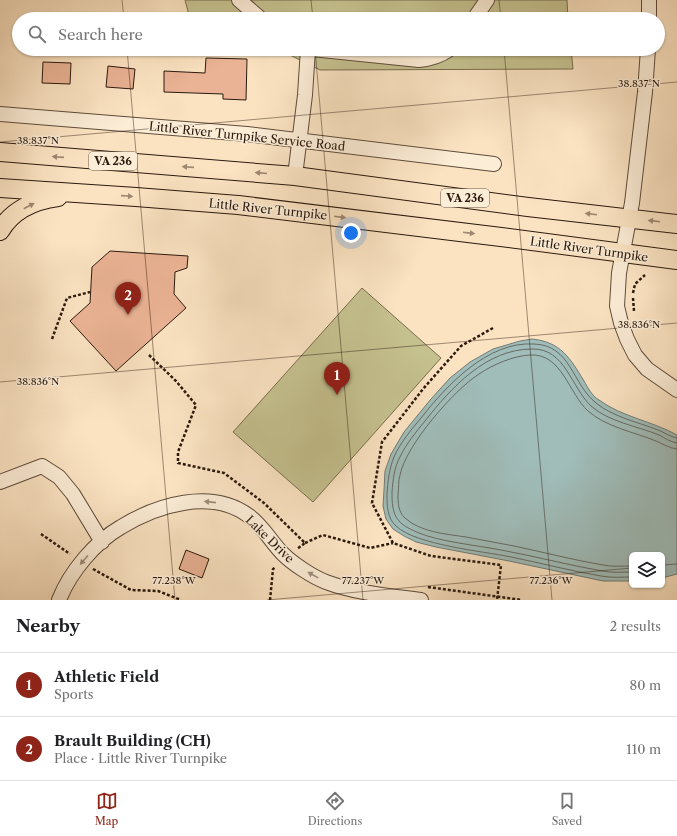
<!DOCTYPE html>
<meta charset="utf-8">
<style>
body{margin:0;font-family:"Libre Caslon Text",serif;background:#f6f6f6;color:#202124}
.controls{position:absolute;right:12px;bottom:12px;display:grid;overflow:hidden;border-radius:6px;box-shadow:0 1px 3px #0004}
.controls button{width:36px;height:36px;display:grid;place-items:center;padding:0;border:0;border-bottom:1px solid #e0e0e0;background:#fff;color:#202124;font:20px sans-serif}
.you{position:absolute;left:351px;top:233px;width:14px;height:14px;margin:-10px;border:3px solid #fff;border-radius:50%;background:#1a73e8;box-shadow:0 0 0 6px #1a73e833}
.badge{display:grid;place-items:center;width:26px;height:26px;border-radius:50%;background:#8f2418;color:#fff;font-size:13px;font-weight:700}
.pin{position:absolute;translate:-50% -33px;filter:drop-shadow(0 1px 2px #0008)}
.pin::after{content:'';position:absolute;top:21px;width:14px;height:12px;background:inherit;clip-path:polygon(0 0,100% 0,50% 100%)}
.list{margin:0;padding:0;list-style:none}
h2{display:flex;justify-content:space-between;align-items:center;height:52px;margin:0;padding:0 16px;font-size:17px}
h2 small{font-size:13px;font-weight:400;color:#757577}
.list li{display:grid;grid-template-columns:26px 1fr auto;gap:12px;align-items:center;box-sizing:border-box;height:64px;padding:0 16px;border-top:1px solid #e0e0e0}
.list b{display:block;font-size:15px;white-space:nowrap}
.list p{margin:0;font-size:13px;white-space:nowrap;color:#757577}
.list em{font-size:13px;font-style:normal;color:#757577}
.icon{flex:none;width:22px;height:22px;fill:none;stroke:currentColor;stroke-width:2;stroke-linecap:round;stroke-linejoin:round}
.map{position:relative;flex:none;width:677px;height:600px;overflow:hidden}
.search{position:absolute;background:#fff;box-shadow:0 1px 3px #0004;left:12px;right:12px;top:12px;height:44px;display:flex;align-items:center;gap:10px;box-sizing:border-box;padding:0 14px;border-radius:22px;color:#757577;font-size:15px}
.sheet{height:180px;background:#fff}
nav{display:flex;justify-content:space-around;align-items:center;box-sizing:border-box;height:56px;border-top:1px solid #e0e0e0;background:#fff;font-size:11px;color:#757577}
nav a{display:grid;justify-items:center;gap:2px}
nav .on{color:#8f2418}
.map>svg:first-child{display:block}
</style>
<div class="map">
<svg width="677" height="600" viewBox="0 0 677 600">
<rect width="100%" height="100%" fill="#fbe3c2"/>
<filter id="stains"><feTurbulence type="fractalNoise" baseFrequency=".005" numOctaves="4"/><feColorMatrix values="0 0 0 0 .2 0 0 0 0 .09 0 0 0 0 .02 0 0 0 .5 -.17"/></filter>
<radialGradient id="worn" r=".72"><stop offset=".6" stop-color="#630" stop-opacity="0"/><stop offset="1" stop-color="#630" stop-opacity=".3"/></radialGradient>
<path fill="#c5c18f" stroke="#786d4e" d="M185 0H567L568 19H190Z
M278 49H571L573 69 320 70Z
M362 288 441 358 313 502 233 432Z"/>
<path fill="#a0bdba" stroke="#717b75" d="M532 339C561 342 570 358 584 381 588 388 592 396 599 400 622 417 652 421 677 435V574L662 578V555H632V581H603L509 561 436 547 416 542 404 536 393 529 386 519 383 506 384 490 385 471 391 454 404 432 431 399 450 378 470 362 493 349 520 341Z"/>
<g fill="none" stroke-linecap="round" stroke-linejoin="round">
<path stroke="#666b64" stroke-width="1" d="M632 566C622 566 612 567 603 565 573 560 543 552 514 546 498 543 482 540 466 537 446 534 420 532 405 518 398 512 398 502 398 494 399 488 398 481 400 475 406 445 454 390 479 374 494 364 513 356 530 355 562 353 569 394 588 411 606 427 634 432 656 441 663 444 669 448 677 449
M632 572C622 572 612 573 602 571 568 565 534 556 501 550 476 545 441 542 419 533 412 530 403 526 399 521 392 513 392 502 392 492 393 480 394 468 400 457 406 444 416 432 425 421 451 388 486 349 532 349 565 348 571 387 591 406 609 422 637 426 659 435 665 438 670 442 677 443
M632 577C622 577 611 578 601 576 571 571 541 563 511 557 482 551 416 545 396 526 387 518 387 505 387 494 388 481 389 469 394 457 400 443 411 430 421 418 447 385 488 341 534 344 571 345 572 384 596 403 613 417 638 422 658 430 664 432 670 437 677 438"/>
</g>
<path fill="#eab395" stroke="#2b190e" d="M206 58 247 59 246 100 223 99V94L164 92V71L205 73Z
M43 62 71 63 70 84 42 83Z
M108 66 135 69 133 89 106 87Z
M110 251 188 256 187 268 175 272 174 294 186 308 116 371 70 321 90 303 92 267Z
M186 550 209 559 202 578 179 569Z"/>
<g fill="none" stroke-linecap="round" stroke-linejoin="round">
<g stroke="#5f4c3b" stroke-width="16">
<path id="minor" d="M239 0 261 19
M649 0V19
M474 19 487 0
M312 49 419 60C431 59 440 56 450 49
M648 49 645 92 632 203 619 273 617 306 621 323 627 339 635 355 647 369 677 390
M0 114 247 134 494 164
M295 176 305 95 308 49
M0 482 42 466 59 477 73 494 102 542
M59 600C70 572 95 542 121 527 157 505 211 488 249 516 263 526 271 542 283 554 293 564 313 577 326 582 355 593 390 596 421 600"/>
</g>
<g stroke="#2b190e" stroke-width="20">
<path id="major" d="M0 152 295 176 528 207 677 224
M0 188 136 197 238 205 501 237 677 260
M0 231C12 210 35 200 58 197"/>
</g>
<path stroke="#2b190e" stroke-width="2.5" stroke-dasharray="3 2" stroke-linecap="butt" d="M633 293 635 284 645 275
M633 298 634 311
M493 328 461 346 423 389 382 442 372 503 393 543 431 556 501 565 497 600
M52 339 67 298 90 292
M149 355 176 381 196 405 178 452V463L224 473 264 503 305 543 297 549
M41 534 70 554
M305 543 323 535 370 548 393 543
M93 569 131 590 158 591 181 600
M428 587 522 600
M270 600 273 569 276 567"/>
<use href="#minor" stroke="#fcedd7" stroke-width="14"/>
<use href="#major" stroke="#fbe3c2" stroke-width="18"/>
</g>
<defs><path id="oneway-solid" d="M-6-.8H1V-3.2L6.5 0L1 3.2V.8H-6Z"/></defs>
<g fill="#9d8871">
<use href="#oneway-solid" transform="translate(58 157) rotate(-176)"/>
<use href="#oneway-solid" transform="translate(188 167) rotate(-176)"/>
<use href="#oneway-solid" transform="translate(261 173) rotate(-175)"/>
<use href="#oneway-solid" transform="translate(127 196) rotate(4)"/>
<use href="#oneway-solid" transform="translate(29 206) rotate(-28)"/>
<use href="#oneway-solid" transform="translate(591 214) rotate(-173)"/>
<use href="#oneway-solid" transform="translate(340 217) rotate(7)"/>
<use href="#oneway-solid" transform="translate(654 221) rotate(-173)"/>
<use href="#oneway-solid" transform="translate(469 233) rotate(7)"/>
</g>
<g fill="#9e8e7d">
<use href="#oneway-solid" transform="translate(210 502) rotate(-174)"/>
<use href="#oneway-solid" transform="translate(84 560) rotate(131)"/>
<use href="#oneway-solid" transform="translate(313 575) rotate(-151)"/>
</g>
<path fill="none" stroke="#2b190e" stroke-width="1" stroke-opacity="0.45" d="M122 0 124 19M311 0 313 19M499 0 501 19M127 49 175 600M315 49 363 600M504 49 552 600M0 142 677 82M0 382 677 323M662 565 677 564M267 600 632 568"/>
<g text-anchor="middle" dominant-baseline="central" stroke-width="3" stroke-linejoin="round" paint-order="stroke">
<g fill="#fcedd7" stroke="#6a594a" stroke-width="1">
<rect x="89" y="152" width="48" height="18" rx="3"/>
<rect x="441" y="189" width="48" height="18" rx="3"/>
</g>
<g font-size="11" font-weight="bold" fill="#2b190e">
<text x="113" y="161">VA 236</text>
<text x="465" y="198">VA 236</text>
</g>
<g font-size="12" fill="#2b190e" stroke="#fcedd7">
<text transform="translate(247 136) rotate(6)">Little River Turnpike Service Road</text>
<text transform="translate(268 209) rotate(6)">Little River Turnpike</text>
<text transform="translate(589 249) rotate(8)">Little River Turnpike</text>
<text transform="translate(270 539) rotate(44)">Lake Drive</text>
</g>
</g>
<g font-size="10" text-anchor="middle" fill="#2b190e" stroke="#fcedd7" stroke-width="3" stroke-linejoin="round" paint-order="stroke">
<text x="639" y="87">38.837°N</text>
<text x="38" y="144">38.837°N</text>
<text x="639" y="328">38.836°N</text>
<text x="38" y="385">38.836°N</text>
<text x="174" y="584">77.238°W</text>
<text x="363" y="584">77.237°W</text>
<text x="551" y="584">77.236°W</text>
</g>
<rect width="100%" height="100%" filter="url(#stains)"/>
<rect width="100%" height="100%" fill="url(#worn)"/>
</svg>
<div class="controls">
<button><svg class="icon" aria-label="layers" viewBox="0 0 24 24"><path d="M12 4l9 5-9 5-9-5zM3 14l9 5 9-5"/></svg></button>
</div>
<div class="you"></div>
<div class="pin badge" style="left:337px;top:395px">1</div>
<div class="pin badge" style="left:128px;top:315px">2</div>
<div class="search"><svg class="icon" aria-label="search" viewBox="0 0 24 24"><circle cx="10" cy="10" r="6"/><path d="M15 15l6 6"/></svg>Search here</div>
</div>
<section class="sheet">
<h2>Nearby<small>2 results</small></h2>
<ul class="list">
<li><span class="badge">1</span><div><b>Athletic Field</b><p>Sports</p></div><em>80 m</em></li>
<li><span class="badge">2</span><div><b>Brault Building (CH)</b><p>Place · Little River Turnpike</p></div><em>110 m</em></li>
</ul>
</section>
<nav>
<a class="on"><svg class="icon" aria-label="map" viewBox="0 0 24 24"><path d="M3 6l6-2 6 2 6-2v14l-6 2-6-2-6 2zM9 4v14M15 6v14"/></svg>Map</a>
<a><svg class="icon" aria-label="directions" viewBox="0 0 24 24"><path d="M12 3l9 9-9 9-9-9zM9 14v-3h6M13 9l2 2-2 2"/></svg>Directions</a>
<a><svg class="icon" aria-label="saved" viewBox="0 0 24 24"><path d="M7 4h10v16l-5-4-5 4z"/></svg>Saved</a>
</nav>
